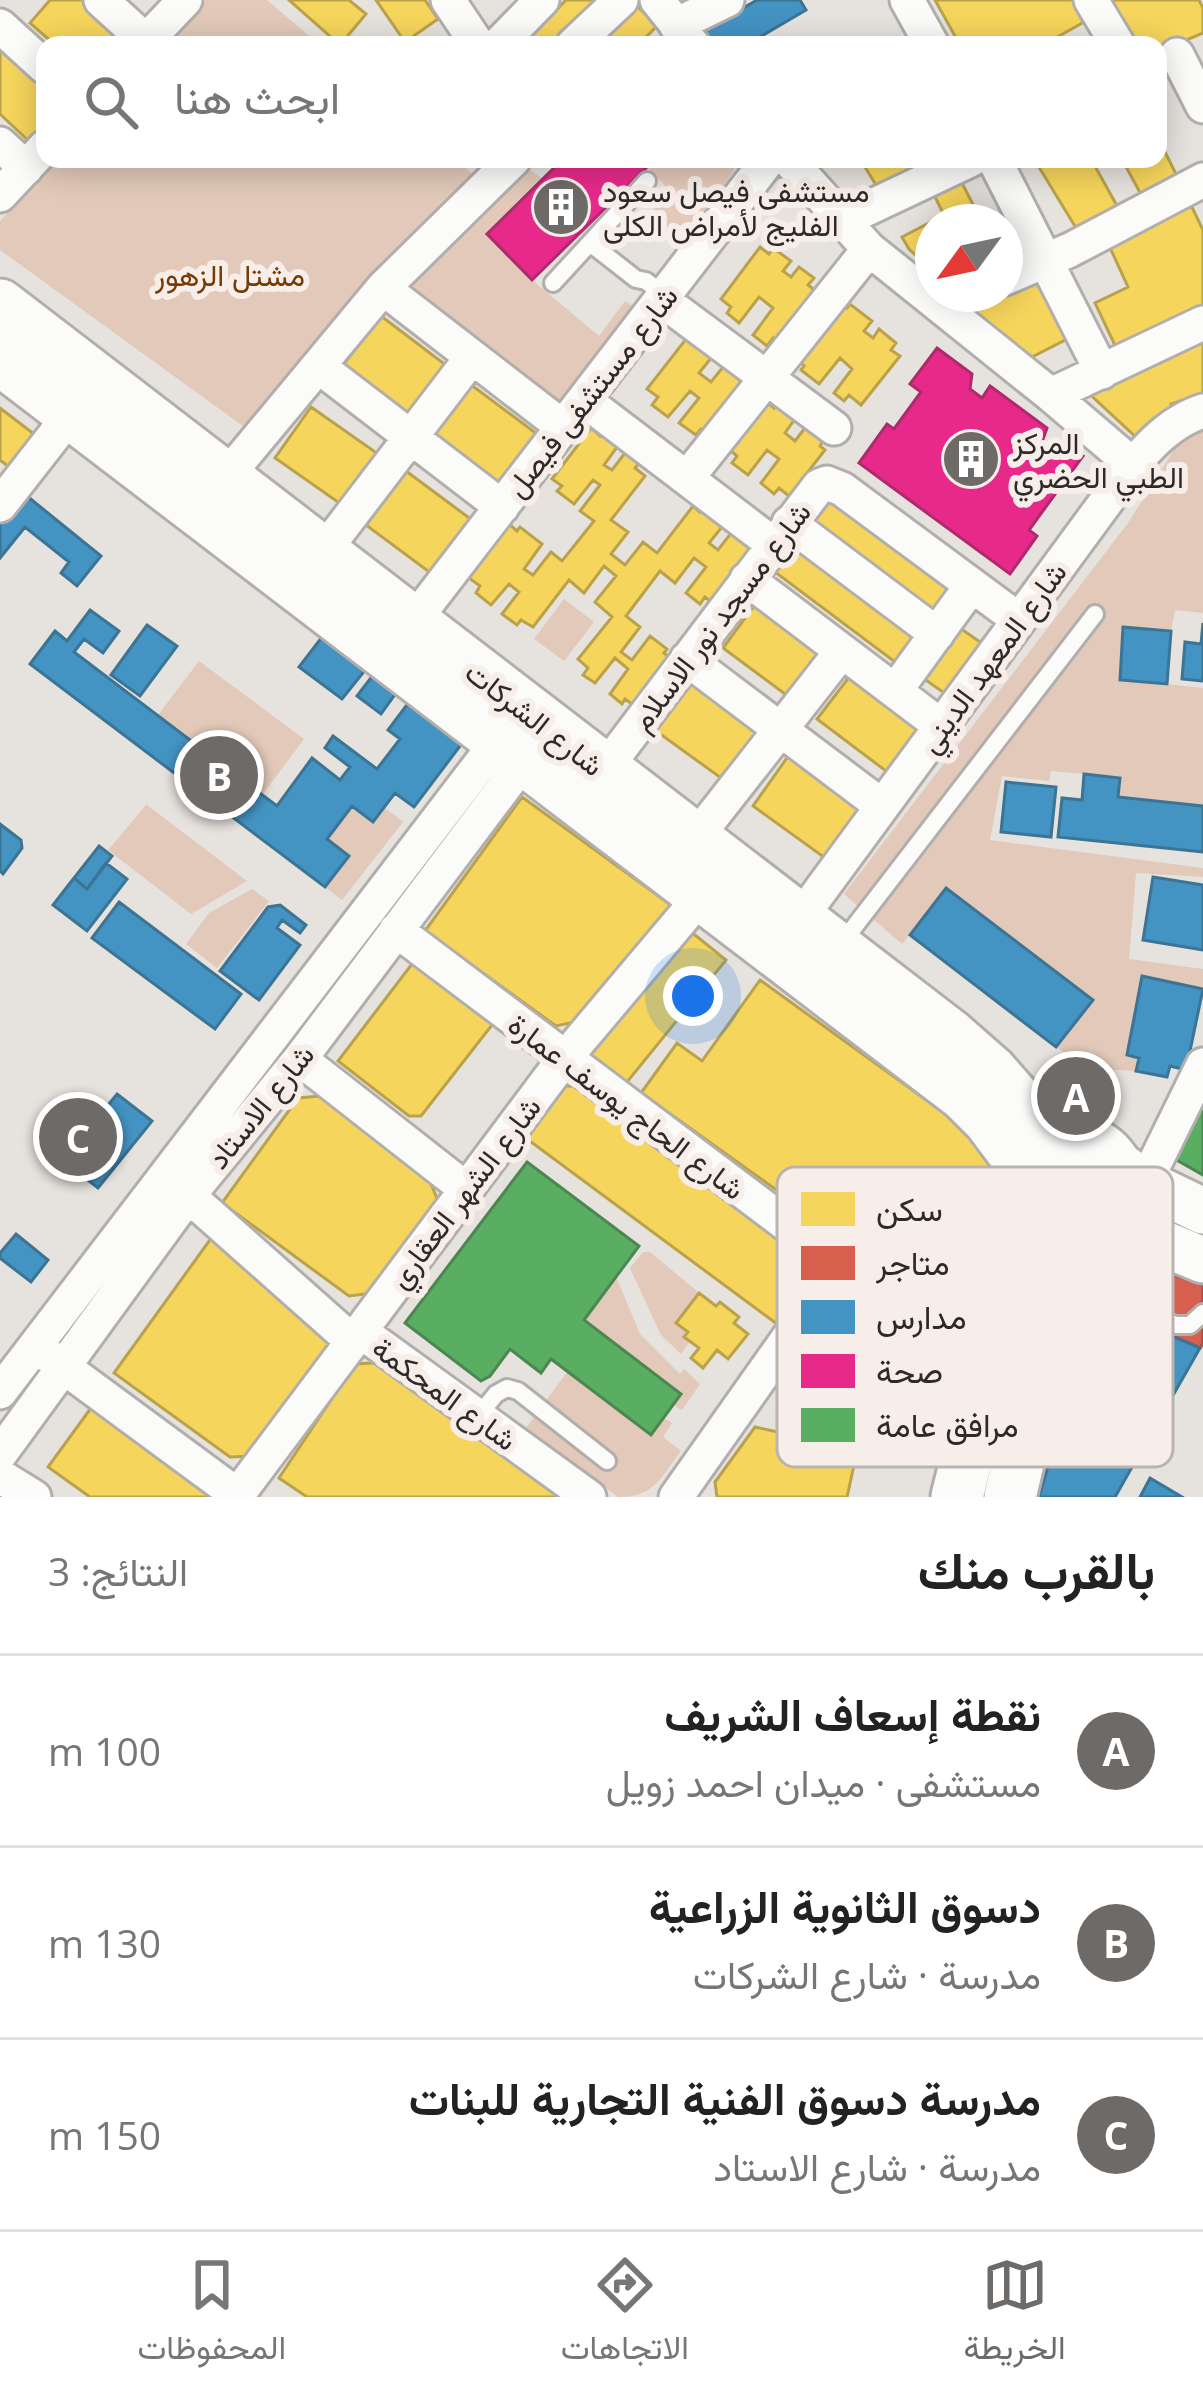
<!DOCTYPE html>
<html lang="ar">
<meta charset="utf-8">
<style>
body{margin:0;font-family:"Open Sans",Vazirmatn,sans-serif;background:#f6f6f6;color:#222;direction:rtl}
.compass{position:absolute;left:915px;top:204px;width:108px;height:108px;border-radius:50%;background:#fff;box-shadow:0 6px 30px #0003;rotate:237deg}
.you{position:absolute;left:693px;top:996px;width:42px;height:42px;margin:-30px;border:9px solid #fff;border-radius:50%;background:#1a73e8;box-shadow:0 0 0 18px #1a73e833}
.badge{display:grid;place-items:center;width:78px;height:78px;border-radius:50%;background:#6e6a68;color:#fff;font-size:39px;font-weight:700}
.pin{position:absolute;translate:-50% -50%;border:6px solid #fff;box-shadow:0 3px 12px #0006}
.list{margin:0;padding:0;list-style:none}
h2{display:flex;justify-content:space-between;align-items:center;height:156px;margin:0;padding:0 48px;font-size:51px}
h2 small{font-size:39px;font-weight:400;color:#767676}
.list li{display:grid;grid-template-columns:78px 1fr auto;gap:36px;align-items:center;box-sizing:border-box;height:192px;padding:0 48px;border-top:3px solid #e0e0e0}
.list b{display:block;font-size:45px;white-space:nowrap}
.list p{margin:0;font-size:39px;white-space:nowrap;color:#767676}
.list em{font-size:39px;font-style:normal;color:#767676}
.icon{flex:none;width:66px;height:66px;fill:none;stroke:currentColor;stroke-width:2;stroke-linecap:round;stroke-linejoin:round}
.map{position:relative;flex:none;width:1203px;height:1497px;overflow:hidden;direction:ltr}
.search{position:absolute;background:#fff;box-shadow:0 6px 30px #0003;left:36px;right:36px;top:36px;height:132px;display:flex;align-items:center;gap:30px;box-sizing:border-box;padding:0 42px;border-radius:24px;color:#767676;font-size:45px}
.sheet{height:732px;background:#fff}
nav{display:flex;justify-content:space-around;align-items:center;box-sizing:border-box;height:168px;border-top:3px solid #e0e0e0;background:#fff;font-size:33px;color:#767676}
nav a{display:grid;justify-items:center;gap:6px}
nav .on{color:#6e6a68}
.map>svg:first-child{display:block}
</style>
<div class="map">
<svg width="1203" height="1497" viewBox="0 0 1203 1497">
<rect width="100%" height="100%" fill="#e6e2de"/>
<path fill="#e2c9b9" d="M206 0H267L320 45H164Z
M58 159H455L474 175 409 236 254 434 0 250V221Z
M639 159H741L683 248 644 219 671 192Z
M530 170 543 179 488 235 532 280 599 336 625 301 638 310 558 412 406 292Z
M1203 425V613L1175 610 1171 631 1124 628 1120 679 1203 688V806L1118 797 1119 777 1051 771 1049 781 1002 776 990 840 1203 868V877L1136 873 1129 959 1203 969V989L1142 977 1127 1055 1139 1058 1136 1071 1103 1069 1102 1075 1056 1047 1092 999 947 888 902 944 844 894 1128 523 1187 429Z
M564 599 594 622 564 661 534 639Z
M199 661 304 739 263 794 158 715Z
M147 804V805L247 881 191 914 108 850Z
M352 806 373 821 384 807 403 822 342 900 325 887 349 856 327 839Z
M252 889 269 901 217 968 186 944 209 913Z
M643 1252H650L699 1293 676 1323 688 1332 690 1341 681 1354 661 1335 630 1268Z
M616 1277 640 1334 680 1374 684 1369 700 1384 682 1410 673 1405 680 1393 584 1320Z
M567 1372 651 1435 664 1418 672 1423 663 1437 681 1451C660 1478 655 1497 618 1497L526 1428Z"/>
<path fill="#f6d55c" stroke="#baa24c" stroke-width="3" d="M50 0H92L131 35 122 45H55L30 23Z
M289 0H349L366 14 340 45Z
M376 0H425L438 19 405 42Z
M566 0H611L568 45H523Z
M935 0H1083L1093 17 1043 45H960Z
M1103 0H1199L1203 8V33L1158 52V45H1129Z
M634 3 657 26 638 45H594Z
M8 43 45 77V127L31 143 0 114V51Z
M1162 146 1180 182 1144 200 1125 165 1137 159H1158V148Z
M860 159H940L881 193Z
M1034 159H1091L1121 213 1081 236Z
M961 181 982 222H933V258L921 260 909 249 902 237 944 215 934 195Z
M1190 203 1203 230V315L1119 354 1095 303 1128 287 1107 241Z
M760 247 769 254 773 248 791 261 783 271 791 277 799 267 814 278 808 285 820 294 780 345 773 338 767 346 753 335 773 308 759 297 739 323 727 313 731 307 721 299Z
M1044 272 1073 336 1026 360 960 309 994 294H1005Z
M842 304 847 308 850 304 872 321 864 331 873 338 879 329 896 343 891 350 900 356 861 405 849 395 844 401 834 393 852 369 840 358 819 384 801 370 804 366 798 360Z
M381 316 451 369 413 419 343 365Z
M1203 331V393L1171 404 1173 408 1161 414 1163 421 1138 439 1083 388Z
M686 339 696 347 701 340 716 352 699 373 711 382 727 362 743 374 739 380 749 388 710 435 701 429 696 435 679 423 699 398 690 391 668 417 652 405 658 397 647 389Z
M470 384 541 437 504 488 432 434Z
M767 402 774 408 779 402 797 416 785 433 795 441 808 424 825 438 820 446 825 450 789 496 779 488 774 494 761 483 779 459 767 450 748 475 732 463 737 456 730 450Z
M311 407 381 456 345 507 275 458Z
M0 408 34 434 9 467 0 460Z
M591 428 600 436 604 430 620 443 604 465 612 470 628 449 643 459 635 468 645 476 611 520 628 532 611 554 625 565 643 542 657 553 693 506 700 512 705 506 726 522 709 543 718 550 735 528 750 540 745 545 755 551 715 605 705 597 700 604 686 593 706 567 694 558 675 583 660 571 626 616 640 627 621 652 632 660 650 636 667 649 664 653 672 660 636 707 625 699 622 704 610 694 628 669 615 658 595 683 583 675 588 668 578 659 612 617 595 602 616 576 604 566 584 593 569 580 533 627 521 620 517 625 502 614 519 592 509 584 491 605 476 593 480 586 469 578 509 524 517 531 520 527 542 544 524 569 533 575 551 552 562 561 594 521 580 511 600 485 593 480 574 504 557 491 562 486 552 479Z
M406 471 480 526 440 580 366 525Z
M833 494 965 594 943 624 810 525Z
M798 541 930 640 907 671 775 572Z
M759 599 829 651 793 700 723 648Z
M957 626 983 644 947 695 920 676Z
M853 672 922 724 886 771 817 719Z
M692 682 763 734 728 783 656 731Z
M789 755 861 807 825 858 753 806Z
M522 797 671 905 589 1019 556 1026 425 931Z
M690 931 726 960 623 1087 588 1058Z
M415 960 492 1008V1025L421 1116H409L338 1061Z
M760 980 972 1133 1008 1184 982 1271 821 1222 641 1093 677 1043 702 1061Z
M565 1086H583L723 1188 724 1199 732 1198 772 1228 769 1232 806 1257 816 1278 781 1327 527 1139Z
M320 1096 429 1179 441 1208 381 1292 349 1296 222 1203 298 1098Z
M212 1237 335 1339 255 1456 230 1457 114 1373Z
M699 1293 716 1306 720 1302 739 1317 734 1323 748 1334 728 1359 717 1350 703 1368 691 1358 699 1348 684 1337 688 1332 676 1323Z
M388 1362 571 1497H307L279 1478 355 1364Z
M99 1397 221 1497H90L48 1467Z
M755 1427 796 1436 793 1452 830 1460 834 1439 850 1443 847 1454 856 1456 847 1497H717L715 1482Z"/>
<path fill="#d6604d" stroke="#a35042" stroke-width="3" d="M1141 1263 1203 1285V1343L1200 1348 1096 1303 1113 1275Z"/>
<path fill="#4393c3" stroke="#3c7494" stroke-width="3" d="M757 0H800L806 10 746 45H707L700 33Z
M22 492 101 556 77 586 61 573 69 562 25 527 0 558V519Z
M90 610 119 631 103 653 84 639 74 652 277 806 312 758 340 780 350 767 325 748 333 736 377 769 400 739 388 730 409 702 463 742 414 807 395 793 373 822 352 806 327 839 349 856 325 887 30 664 55 631 67 641Z
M1203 623V681L1182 679 1185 642 1201 644Z
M147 625 177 646 140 696 111 675Z
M1123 627 1171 631 1167 684 1120 680Z
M322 637 366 669 342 699 299 667Z
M373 675 396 693 381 714 357 696Z
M1084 774 1120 778 1118 797 1203 806V852L1058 837 1062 798 1082 800Z
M1006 782 1056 787 1051 837 1001 832Z
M0 824 21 840 22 848 3 874 0 871Z
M99 846 112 856 87 889 74 878Z
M106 863 127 879 87 931 53 905 74 878 87 889Z
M1153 877 1203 885V950L1143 940Z
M946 888 1093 1000 1056 1047 910 935Z
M119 902 241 994 215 1029 92 938Z
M280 905 306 925 300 933 282 920 277 928 300 945 259 1000 220 971 268 907Z
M1142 976 1203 989 1186 1070 1170 1066 1167 1077 1136 1071 1139 1058 1127 1055Z
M117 1094 152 1121 98 1188 62 1160 73 1147 64 1139 86 1111 96 1120Z
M16 1234 48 1260 31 1282 0 1258V1253Z
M1096 1303 1200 1348 1115 1497H1039Z
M1150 1478 1182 1497H1140Z"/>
<path fill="#e7298a" stroke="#af296d" stroke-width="3" d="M563 159H639L647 167 532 280 487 234Z
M937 348 972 374 970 389 982 398 990 386 1047 428 1042 442 1053 451 1061 440 1083 456 1029 530 1037 536 1010 574 859 463 887 424 894 429 921 392 910 384Z
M1063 1072 1101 1093V1124L1050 1099Z"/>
<path fill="#5aae61" stroke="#4c8650" stroke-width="3" d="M1203 1106V1175L1173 1158Z
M527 1162 639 1246 584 1320 681 1394 651 1435 551 1359 541 1373 510 1349 490 1376 481 1381 405 1323Z"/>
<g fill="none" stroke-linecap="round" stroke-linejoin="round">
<g stroke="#b2aeac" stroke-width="22">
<path id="lane" d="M590 243 636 279 646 281 665 296
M553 283 647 181
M841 944 1095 614
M1067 1280 1175 1325H1190L1203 1313
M477 1417 496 1394 507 1388 518 1391 607 1461"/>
</g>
<g stroke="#b2aeac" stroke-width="39">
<path id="street" d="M101 0 146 41
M448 0 478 45
M657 0 693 45
M907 0 932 45
M1091 0 1118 45
M676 25 727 0
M0 26 45 67
M142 45 185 0
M498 45 542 0
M573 45 621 0
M1177 55 1203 106
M0 144 26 168
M788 159 869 249 1051 395 1133 465
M994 159 1102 372
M0 195 45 147
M843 220 972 159
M1005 278 1070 250 1203 180
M383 288 563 427
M662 300 834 428
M318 366 502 507
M1051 395 1203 323
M584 400 773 544
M226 477 383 288 514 159
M687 478 869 249
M0 505 71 414
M789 523 937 634
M323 552 472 357
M747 579 941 726
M412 623 769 159
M687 659 882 806
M895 691 972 585
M604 770 819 486 827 483 842 489 1019 620
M694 840 842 651
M798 921 1133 465C1152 442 1173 421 1203 411
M396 930 826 1254 867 1270 1006 1300
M300 1059 466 1189
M174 1183 352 1341
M1145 1183 1203 1065
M360 1331 589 1497
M46 1354 240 1497
M0 1392 498 741
M0 1454 188 1196 300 1059 524 761
M0 1476 34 1497
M236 1497 564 1059 702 895
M676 1497 842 1262"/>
</g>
<g stroke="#b2aeac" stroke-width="51">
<path id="secondary" d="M1111 1159 1145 1183 1203 1211
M1104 1219 1203 1260"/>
</g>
<g stroke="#b2aeac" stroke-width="57">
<path id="primary" d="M0 305 950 1035 992 1072 1057 1146
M0 359 964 1095 989 1120 1033 1179
M1032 1185a44 44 0 1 1 88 0a44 44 0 1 1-88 0Z
M957 1497 1006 1300 1036 1204
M1010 1497 1066 1260 1089 1228"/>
</g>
<use href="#lane" stroke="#fbfbfa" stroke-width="16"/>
<use href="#street" stroke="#fbfbfa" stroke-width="33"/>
<use href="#secondary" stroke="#fbfbfa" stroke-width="45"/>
<use href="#primary" stroke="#fbfbfa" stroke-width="51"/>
</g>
<defs>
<g id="building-disc" transform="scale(3)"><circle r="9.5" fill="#6e6a68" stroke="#f7eee9"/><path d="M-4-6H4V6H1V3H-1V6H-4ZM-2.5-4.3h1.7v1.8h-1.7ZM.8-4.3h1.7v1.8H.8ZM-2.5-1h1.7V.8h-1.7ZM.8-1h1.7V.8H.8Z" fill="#fff"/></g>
</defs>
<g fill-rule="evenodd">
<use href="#building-disc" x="561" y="207"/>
<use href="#building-disc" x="971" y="459"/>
</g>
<g text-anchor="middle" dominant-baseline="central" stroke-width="12" stroke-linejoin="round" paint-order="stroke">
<g font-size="30" fill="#2d2a28" stroke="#f7eee9" text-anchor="start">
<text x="603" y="190">مستشفى فيصل سعود<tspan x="603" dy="34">الفليج لأمراض الكلى</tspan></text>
<text x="1013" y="442">المركز<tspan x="1013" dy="34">الطبي الحضري</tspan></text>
</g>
<g font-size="30" fill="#763a05" stroke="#f7eee9">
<text x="230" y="274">مشتل الزهور</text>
</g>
<g font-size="30" fill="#2d2a28" stroke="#f7eee9">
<text transform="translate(591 391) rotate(-52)">شارع مستشفى فيصل</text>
<text transform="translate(720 616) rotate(-53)">شارع مسجد نور الاسلام</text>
<text transform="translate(992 657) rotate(-54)">شارع المعهد الديني</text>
<text transform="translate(535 718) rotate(38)">شارع الشركات</text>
<text transform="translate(260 1106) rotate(-51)">شارع الاستاد</text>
<text transform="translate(627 1106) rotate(37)">شارع الحاج يوسف عمارة</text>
<text transform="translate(464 1192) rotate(-53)">شارع الشهر العقاري</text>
<text transform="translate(445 1393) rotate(36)">شارع المحكمة</text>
</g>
</g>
<rect x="777" y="1167" width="396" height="300" rx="18" fill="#f7eee9" stroke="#bab3af" stroke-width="3"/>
<rect x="801" y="1192" width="54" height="34" fill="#f6d55c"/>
<rect x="801" y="1246" width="54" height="34" fill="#d6604d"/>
<rect x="801" y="1300" width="54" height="34" fill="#4393c3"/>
<rect x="801" y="1354" width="54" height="34" fill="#e7298a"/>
<rect x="801" y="1408" width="54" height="34" fill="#5aae61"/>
<g font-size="33" fill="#2d2a28">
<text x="876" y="1221">سكن</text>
<text x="876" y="1275">متاجر</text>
<text x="876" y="1329">مدارس</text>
<text x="876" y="1383">صحة</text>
<text x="876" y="1437">مرافق عامة</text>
</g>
</svg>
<svg class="compass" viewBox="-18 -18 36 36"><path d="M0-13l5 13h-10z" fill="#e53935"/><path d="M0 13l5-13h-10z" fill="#767676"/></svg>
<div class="you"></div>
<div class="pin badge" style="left:1076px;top:1096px">A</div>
<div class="pin badge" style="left:219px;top:775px">B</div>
<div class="pin badge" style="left:78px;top:1137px">C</div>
<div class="search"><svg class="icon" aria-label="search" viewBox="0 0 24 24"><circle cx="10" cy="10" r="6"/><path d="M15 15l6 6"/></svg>ابحث هنا</div>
</div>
<section class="sheet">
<h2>بالقرب منك<small>النتائج: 3</small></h2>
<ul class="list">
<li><span class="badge">A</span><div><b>نقطة إسعاف الشريف</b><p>مستشفى · ميدان احمد زويل</p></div><em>100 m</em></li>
<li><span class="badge">B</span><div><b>دسوق الثانوية الزراعية</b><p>مدرسة · شارع الشركات</p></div><em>130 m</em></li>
<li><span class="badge">C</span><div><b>مدرسة دسوق الفنية التجارية للبنات</b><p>مدرسة · شارع الاستاد</p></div><em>150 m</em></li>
</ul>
</section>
<nav>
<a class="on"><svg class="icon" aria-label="map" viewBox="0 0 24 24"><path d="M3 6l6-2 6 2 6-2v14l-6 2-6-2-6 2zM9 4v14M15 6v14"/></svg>الخريطة</a>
<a><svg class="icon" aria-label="directions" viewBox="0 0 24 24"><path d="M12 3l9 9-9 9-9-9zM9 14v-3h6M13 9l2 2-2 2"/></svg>الاتجاهات</a>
<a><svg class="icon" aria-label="saved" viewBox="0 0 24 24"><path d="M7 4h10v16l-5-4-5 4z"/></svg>المحفوظات</a>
</nav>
